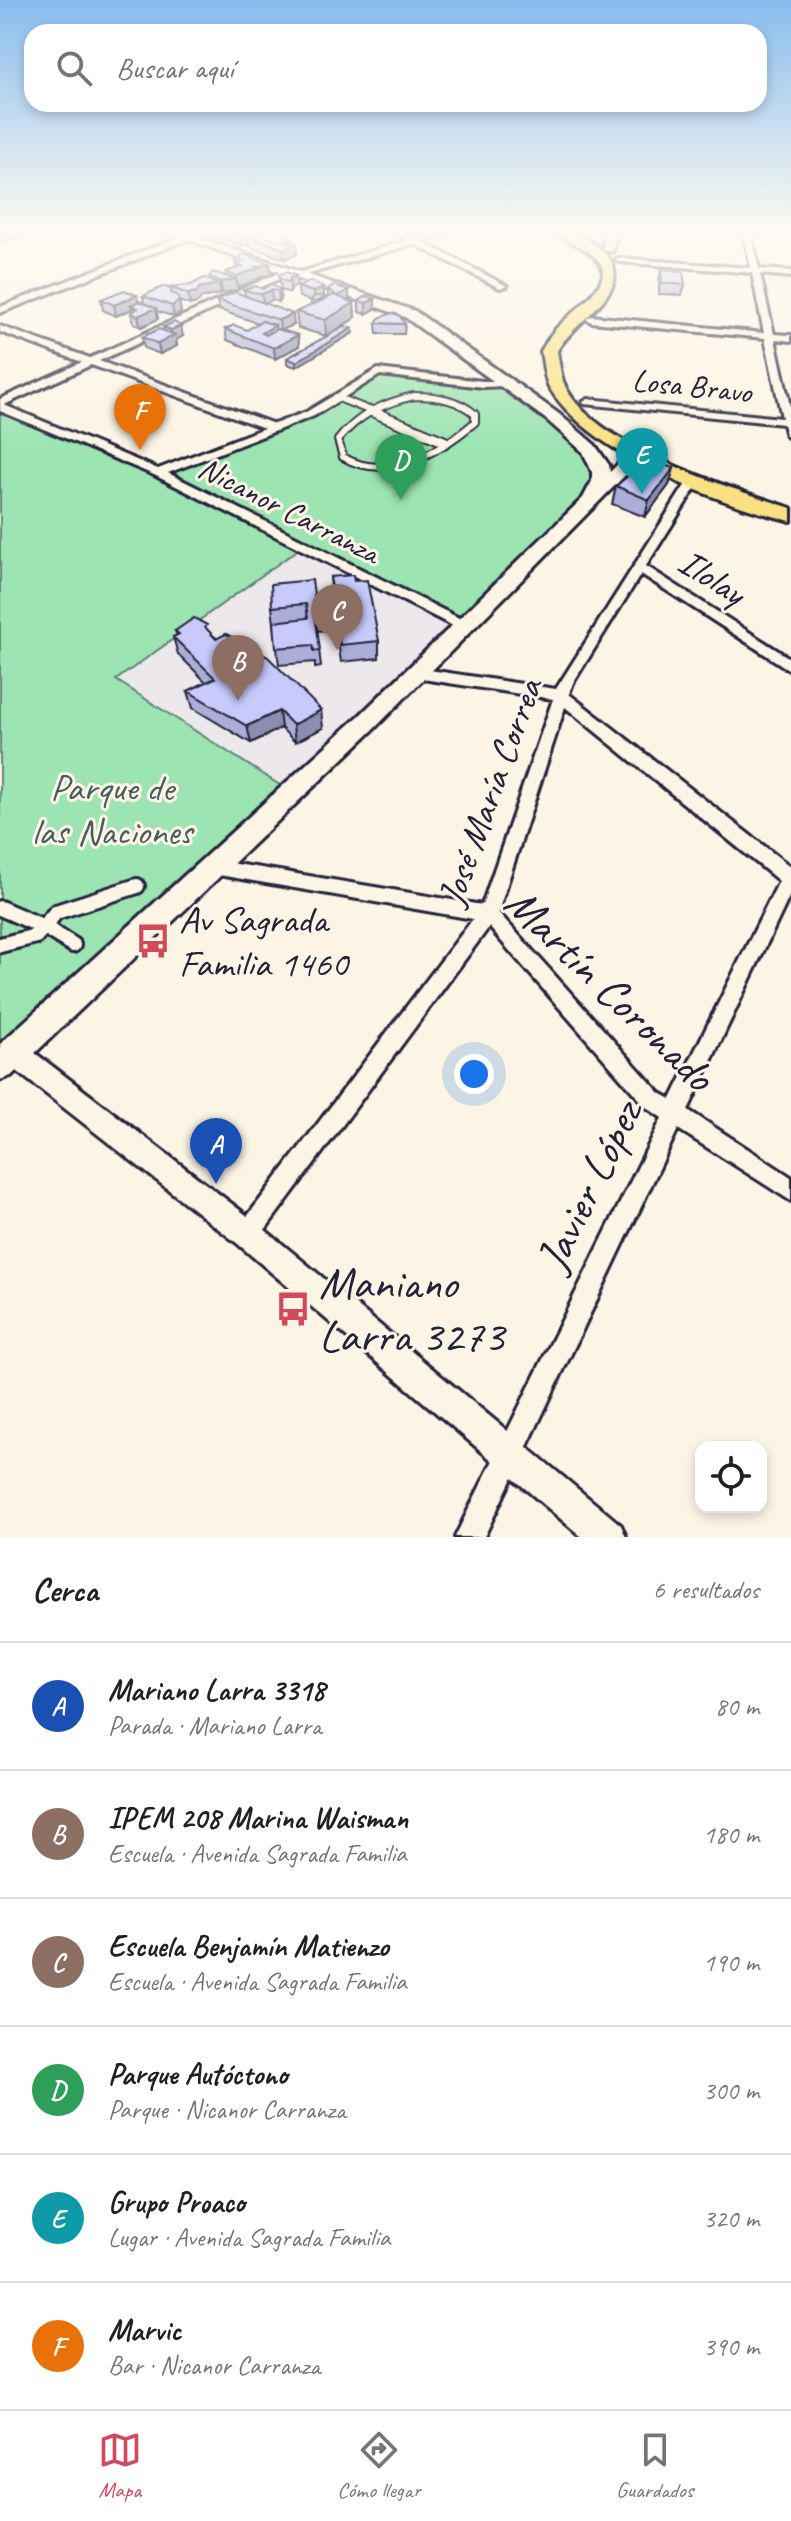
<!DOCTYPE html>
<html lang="es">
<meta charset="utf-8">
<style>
body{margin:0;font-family:Caveat,sans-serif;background:#f6f6f6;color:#202124}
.controls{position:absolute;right:24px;bottom:24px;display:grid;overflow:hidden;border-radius:16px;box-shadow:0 4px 12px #0003}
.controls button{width:72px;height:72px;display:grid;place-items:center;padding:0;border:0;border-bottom:2px solid #e0e0e0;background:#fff;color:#202124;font:40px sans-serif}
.you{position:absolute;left:474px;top:1074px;width:28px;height:28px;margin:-20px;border:6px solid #fff;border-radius:50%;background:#1a73e8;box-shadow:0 0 0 12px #1a73e833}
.badge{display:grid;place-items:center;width:52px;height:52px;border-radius:50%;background:#d1495b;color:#fff;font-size:26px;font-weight:700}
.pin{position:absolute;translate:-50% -66px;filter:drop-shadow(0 2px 4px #0008)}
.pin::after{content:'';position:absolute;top:42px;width:28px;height:24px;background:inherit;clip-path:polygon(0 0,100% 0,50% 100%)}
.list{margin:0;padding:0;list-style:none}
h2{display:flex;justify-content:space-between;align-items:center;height:104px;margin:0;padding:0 32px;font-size:34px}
h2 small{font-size:26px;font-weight:400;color:#757577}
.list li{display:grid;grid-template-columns:52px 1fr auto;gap:24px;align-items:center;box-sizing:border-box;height:128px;padding:0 32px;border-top:2px solid #e0e0e0}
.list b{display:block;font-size:30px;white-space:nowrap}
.list p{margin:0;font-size:26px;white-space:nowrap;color:#757577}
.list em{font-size:26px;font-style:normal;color:#757577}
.icon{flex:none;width:44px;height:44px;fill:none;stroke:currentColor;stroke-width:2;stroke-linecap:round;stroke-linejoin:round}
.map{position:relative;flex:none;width:791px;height:1537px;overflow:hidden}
.search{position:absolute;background:#fff;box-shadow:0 4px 12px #0003;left:24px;right:24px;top:24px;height:88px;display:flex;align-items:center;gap:20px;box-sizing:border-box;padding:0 28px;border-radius:24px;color:#757577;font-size:30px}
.sheet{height:872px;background:#fff}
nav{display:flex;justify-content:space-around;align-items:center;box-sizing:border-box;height:112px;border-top:2px solid #e0e0e0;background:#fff;font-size:22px;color:#757577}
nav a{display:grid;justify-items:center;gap:4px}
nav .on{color:#d1495b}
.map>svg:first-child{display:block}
</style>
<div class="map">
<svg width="791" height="1537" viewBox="0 0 791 1537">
<rect width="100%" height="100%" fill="#fcf5e5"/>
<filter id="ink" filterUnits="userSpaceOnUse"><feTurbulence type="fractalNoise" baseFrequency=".0125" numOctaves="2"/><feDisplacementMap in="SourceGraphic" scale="16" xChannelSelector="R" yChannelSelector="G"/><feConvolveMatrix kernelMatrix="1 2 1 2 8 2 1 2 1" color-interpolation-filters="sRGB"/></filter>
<g filter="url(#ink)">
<path fill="#ece8ec" d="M303 546 464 626 292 793 116 680Z"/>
<path fill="#9ce4b2" stroke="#5f8376" stroke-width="2" d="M387 371 483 384 505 383 576 436 601 481 464 626 303 546 116 680 292 793 13 1052 0 1042V407L158 473 310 414Z"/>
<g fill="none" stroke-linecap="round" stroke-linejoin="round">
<g stroke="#22223b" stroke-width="10">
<path id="service" d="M414 396C437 396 457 399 475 414V422C440 452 387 483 343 457L338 440C358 415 383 403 414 396Z
M336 397 371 411"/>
</g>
<g stroke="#22223b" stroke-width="13">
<path id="pedestrian-far1" d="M371 411 446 442"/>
</g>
<g stroke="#22223b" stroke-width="20">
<path id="pedestrian" d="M0 908 44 927 73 945
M0 945 36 936 56 912 137 886"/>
</g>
<g stroke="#22223b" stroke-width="6">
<path id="minor" d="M20 231H31L0 241V237Z
M212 231H225L184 241 0 313V307L179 237Z
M391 231H400L415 238 442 231H453L421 241 507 286 500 288 414 244 298 277 291 275 407 240Z
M743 231H751L759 269 791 271V277L760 274 774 334 791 335V341L775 339 791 411V439L786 436 783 424 584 404 583 402 588 399 782 418 765 338 591 322 586 319 591 316 764 333 752 273 619 262 615 260 619 258 751 268Z
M287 269 291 272 290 274 99 361 274 424 306 412 378 369 483 381H509L510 383 505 386 483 387 380 375 314 416 168 473 469 623 471 626 469 629H459L154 475 0 411V399L82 362 0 332V326L90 358ZM91 365 264 428 158 469 4 405Z
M695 476 701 479 646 566 791 659V671L641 574 573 683 569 694 791 867V893L688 1110 791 1177V1201L678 1129 484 1537H455L662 1118 646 1107 489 927 256 1242 248 1246 240 1242 236 1234 240 1226 473 919 213 874 207 872 204 867 207 862 213 860 482 905 553 699 416 678 409 673 416 668 556 689 689 479ZM565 707 779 881 671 1099 660 1093 498 912Z"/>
</g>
<g stroke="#22223b" stroke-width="6">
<path id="tertiary" d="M13 1039 22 1043 258 1224 621 1525 626 1537H582L238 1244 4 1061 0 1052 4 1043Z"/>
</g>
<g stroke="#22223b" stroke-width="6">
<path id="secondary" d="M164 231H180L415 311 559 414 595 445 609 465 610 472 640 442 646 441 654 446 375 728 11 1076 0 1080V1044L359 716 583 498 592 481V472L583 452 547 420 405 317Z
M604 231H616L613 252 603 249Z"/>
</g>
<g stroke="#22223b" stroke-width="6">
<path id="primary" d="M554 231C570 230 587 237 599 248 645 286 577 316 557 351 559 361 560 372 563 381 586 445 732 488 791 508V521C717 503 589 454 549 387 544 377 543 362 541 351 546 344 549 336 555 330 568 314 615 285 600 263 589 247 567 243 554 231Z"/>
</g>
<use href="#service" stroke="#fcf5e5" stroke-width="6"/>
<use href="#pedestrian-far1" stroke="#fcf5e5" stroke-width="9"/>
<use href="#pedestrian" stroke="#fcf5e5" stroke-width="14"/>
<use href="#minor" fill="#fcf5e5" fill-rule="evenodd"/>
<use href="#tertiary" fill="#fcf5e5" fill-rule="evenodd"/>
<use href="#secondary" fill="#fcf5e5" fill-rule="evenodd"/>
<use href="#primary" fill="#f9e181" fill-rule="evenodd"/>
</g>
<path fill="#acaed9" stroke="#22223b" stroke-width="2" d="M214 231H257L253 234 276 240 292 239V243L296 244 297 254 284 259 249 246V245H242L215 237Z
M245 254 271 274 260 277V278L237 286 238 290 221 292V294L201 298 199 302 190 305 179 301 181 312 174 317 157 311 158 319 141 327 134 323 131 313 132 312V309L116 316 103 310 101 299 138 302 144 303 143 296 169 289V287L191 285 209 280V277L226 276V272L236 269 235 259Z
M661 270 685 285 682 295 659 294V280Z
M279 275 297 286 291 289 290 293 281 290Z
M298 287 324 296 326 299 328 298V289L354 303 355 318 326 336 298 328 296 312 311 306V301L299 297Z
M280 289 281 300 279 302 272 300 265 304 294 325 281 330 298 335 299 346 275 359 227 340 225 329 247 330 258 323 219 310 217 300 245 296 244 290Z
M367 296 375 309 366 314 359 312V301Z
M376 323 405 324 404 334H377Z
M163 327 183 336 176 340 177 346 160 354 144 348 142 337 164 331Z
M353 333 296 367 287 364V358Z
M674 468 669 485 645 517 612 504 616 486Z
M330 577 354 581 379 641V658L341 662 336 629 317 631 321 667 315 668V662L279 665 272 607 332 599Z
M175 631H208L323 728 295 742 281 728 251 743 193 708 188 691 206 682 178 654 173 637 177 635Z"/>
<path fill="#8c8db0" stroke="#22223b" stroke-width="2" d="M244 231H257V232L253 233V232H244L250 234 248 236 249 245H242L241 236Z
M292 239V246L296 244 297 254 284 259 283 249 286 241Z
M270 264 271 274 260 277V278L238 287 236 276 256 267Z
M296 276 297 286 291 289 290 293V278Z
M236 279 238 290 222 293 221 282Z
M219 284 221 294 201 298 199 302 190 305 188 294 199 288Z
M324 287V297L315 303 314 292Z
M280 289 281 300 279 302 278 291Z
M271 290 272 300 263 305 262 294Z
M349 290V301L338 306 337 296Z
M137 295 139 306 135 308 131 305 132 309 116 316 114 305Z
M375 299V309L366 314V303Z
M179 301 181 312 174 317 172 306Z
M354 303 355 318 326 336 325 320Z
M156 308 158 319 141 327 138 316Z
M293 314 294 325 280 330 279 320Z
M275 325 276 336 263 344 262 333Z
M181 326 183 336 176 340 177 346 160 354 158 344 172 336 171 330Z
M352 328 353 333 296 367V362Z
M298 335 299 346 275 359 274 348Z
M674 468 669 485 645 517 649 500Z
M321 710 323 728 295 742 293 725Z
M279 711 281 728 251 743 247 726Z"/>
<path fill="#c8cafc" stroke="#22223b" stroke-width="2" d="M225 231H250L253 232H244L250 234 241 236Z
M258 233 276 240 286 236 292 239 286 241 296 244 283 249 248 236Z
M245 254 270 264 256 267 259 268 236 276 226 272 242 267 237 264 244 261 235 259Z
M661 270 683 272 685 285 662 283Z
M213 272 236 279 221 282 209 277Z
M286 272 296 276 290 278 289 283 280 279 279 275Z
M204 278 219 284 199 288 197 292 188 294 169 287 191 285Z
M310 281 324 287 314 292 298 287Z
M271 284 280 289 278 291 271 290 262 294 244 290 255 286 263 289Z
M334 285 349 290 337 296 328 289Z
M164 286 172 290 171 293 177 295 179 301 172 306 143 296Z
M124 290 137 295 114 305 101 299Z
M235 292 293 314 279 320 217 300Z
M334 295 354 303 325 320 296 312Z
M316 296 326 297 316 302 310 300Z
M367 296 375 299 366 303 359 301Z
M139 301 156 308 138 316 131 313 138 308 131 305Z
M392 313 399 315 405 324 376 323 379 318Z
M262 321 275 325 262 333 266 335 277 329 298 335 274 348 225 329 234 325 247 330Z
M174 322 181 326 171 330 163 327Z
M345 326 352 328 296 362 287 358Z
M159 329 175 335 158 344 142 337Z
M646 460 674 468 649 500 616 486Z
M353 575 354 581 367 580 379 641 340 645 335 612 315 614 320 650 314 651 313 645 276 648 274 622 308 618 306 604 272 607 271 584 312 580 315 601 334 599 330 577Z
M194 618 207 625 205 627 216 639 226 634 268 657 321 710 293 725 279 711 247 726 188 691 215 678 173 637 179 634 175 631Z"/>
</g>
<linearGradient id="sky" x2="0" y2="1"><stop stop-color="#88bced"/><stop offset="0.52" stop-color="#fefaf3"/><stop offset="1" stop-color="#fefaf3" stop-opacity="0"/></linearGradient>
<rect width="791" height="446" fill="url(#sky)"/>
<defs>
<g id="bus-bare" transform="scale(2.76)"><path d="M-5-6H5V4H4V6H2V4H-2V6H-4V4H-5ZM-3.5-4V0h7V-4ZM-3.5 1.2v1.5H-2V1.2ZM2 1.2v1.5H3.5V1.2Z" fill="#d1495b" stroke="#fcf5e5" stroke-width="2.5" paint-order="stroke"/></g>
</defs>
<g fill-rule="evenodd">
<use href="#bus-bare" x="153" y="941"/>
<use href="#bus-bare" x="293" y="1309"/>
</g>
<g text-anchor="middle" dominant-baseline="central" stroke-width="6" stroke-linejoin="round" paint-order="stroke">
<g font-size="32" fill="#22223b" stroke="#fcf5e5">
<text transform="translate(692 386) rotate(6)">Losa Bravo</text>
<text transform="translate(289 510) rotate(27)">Nicanor Carranza</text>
</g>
<g font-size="38" fill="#22223b" stroke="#fcf5e5">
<text transform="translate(712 577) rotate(33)">Ilolay</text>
<text transform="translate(490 792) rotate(-70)">José María Correa</text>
</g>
<g font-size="38" fill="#475c5f" stroke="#fcf5e5">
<text x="112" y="787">Parque de<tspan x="112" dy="44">las Naciones</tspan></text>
</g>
<g font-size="38" fill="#22223b" stroke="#fcf5e5" text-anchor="start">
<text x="179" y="919">Av Sagrada<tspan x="179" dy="44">Familia 1460</tspan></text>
</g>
<g font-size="46" fill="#22223b" stroke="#fcf5e5">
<text transform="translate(610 989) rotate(44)">Martín Coronado</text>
<text transform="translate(589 1186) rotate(-64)">Javier López</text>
</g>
<g font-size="46" fill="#22223b" stroke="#fcf5e5" text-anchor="start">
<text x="319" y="1283">Maniano<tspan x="319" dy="53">Larra 3273</tspan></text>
</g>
</g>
</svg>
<div class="controls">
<button><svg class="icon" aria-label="locate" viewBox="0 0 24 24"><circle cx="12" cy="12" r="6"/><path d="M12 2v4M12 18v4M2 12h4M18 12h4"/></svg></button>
</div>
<div class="you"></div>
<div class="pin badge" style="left:216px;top:1184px;background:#1a4fb4">A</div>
<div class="pin badge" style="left:238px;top:701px;background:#8d6e63">B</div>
<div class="pin badge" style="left:337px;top:650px;background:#8d6e63">C</div>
<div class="pin badge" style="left:401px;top:500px;background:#2e9e5b">D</div>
<div class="pin badge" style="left:642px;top:494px;background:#0f9aa8">E</div>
<div class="pin badge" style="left:140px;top:450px;background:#e8710a">F</div>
<div class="search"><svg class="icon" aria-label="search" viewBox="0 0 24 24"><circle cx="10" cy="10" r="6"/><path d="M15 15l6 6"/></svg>Buscar aquí</div>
</div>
<section class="sheet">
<h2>Cerca<small>6 resultados</small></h2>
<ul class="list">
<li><span class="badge" style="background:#1a4fb4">A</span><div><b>Mariano Larra 3318</b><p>Parada · Mariano Larra</p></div><em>80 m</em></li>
<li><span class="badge" style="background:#8d6e63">B</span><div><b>IPEM 208 Marina Waisman</b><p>Escuela · Avenida Sagrada Familia</p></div><em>180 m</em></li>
<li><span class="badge" style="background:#8d6e63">C</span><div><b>Escuela Benjamín Matienzo</b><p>Escuela · Avenida Sagrada Familia</p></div><em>190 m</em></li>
<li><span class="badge" style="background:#2e9e5b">D</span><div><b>Parque Autóctono</b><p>Parque · Nicanor Carranza</p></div><em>300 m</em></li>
<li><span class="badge" style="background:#0f9aa8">E</span><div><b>Grupo Proaco</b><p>Lugar · Avenida Sagrada Familia</p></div><em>320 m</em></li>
<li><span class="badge" style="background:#e8710a">F</span><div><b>Marvic</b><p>Bar · Nicanor Carranza</p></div><em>390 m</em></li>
</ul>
</section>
<nav>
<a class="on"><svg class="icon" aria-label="map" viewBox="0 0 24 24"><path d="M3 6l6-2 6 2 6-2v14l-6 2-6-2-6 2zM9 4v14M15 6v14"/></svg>Mapa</a>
<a><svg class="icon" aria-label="directions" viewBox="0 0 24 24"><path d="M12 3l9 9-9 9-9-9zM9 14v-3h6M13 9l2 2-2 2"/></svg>Cómo llegar</a>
<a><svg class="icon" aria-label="saved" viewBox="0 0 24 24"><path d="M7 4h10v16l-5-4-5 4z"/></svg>Guardados</a>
</nav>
